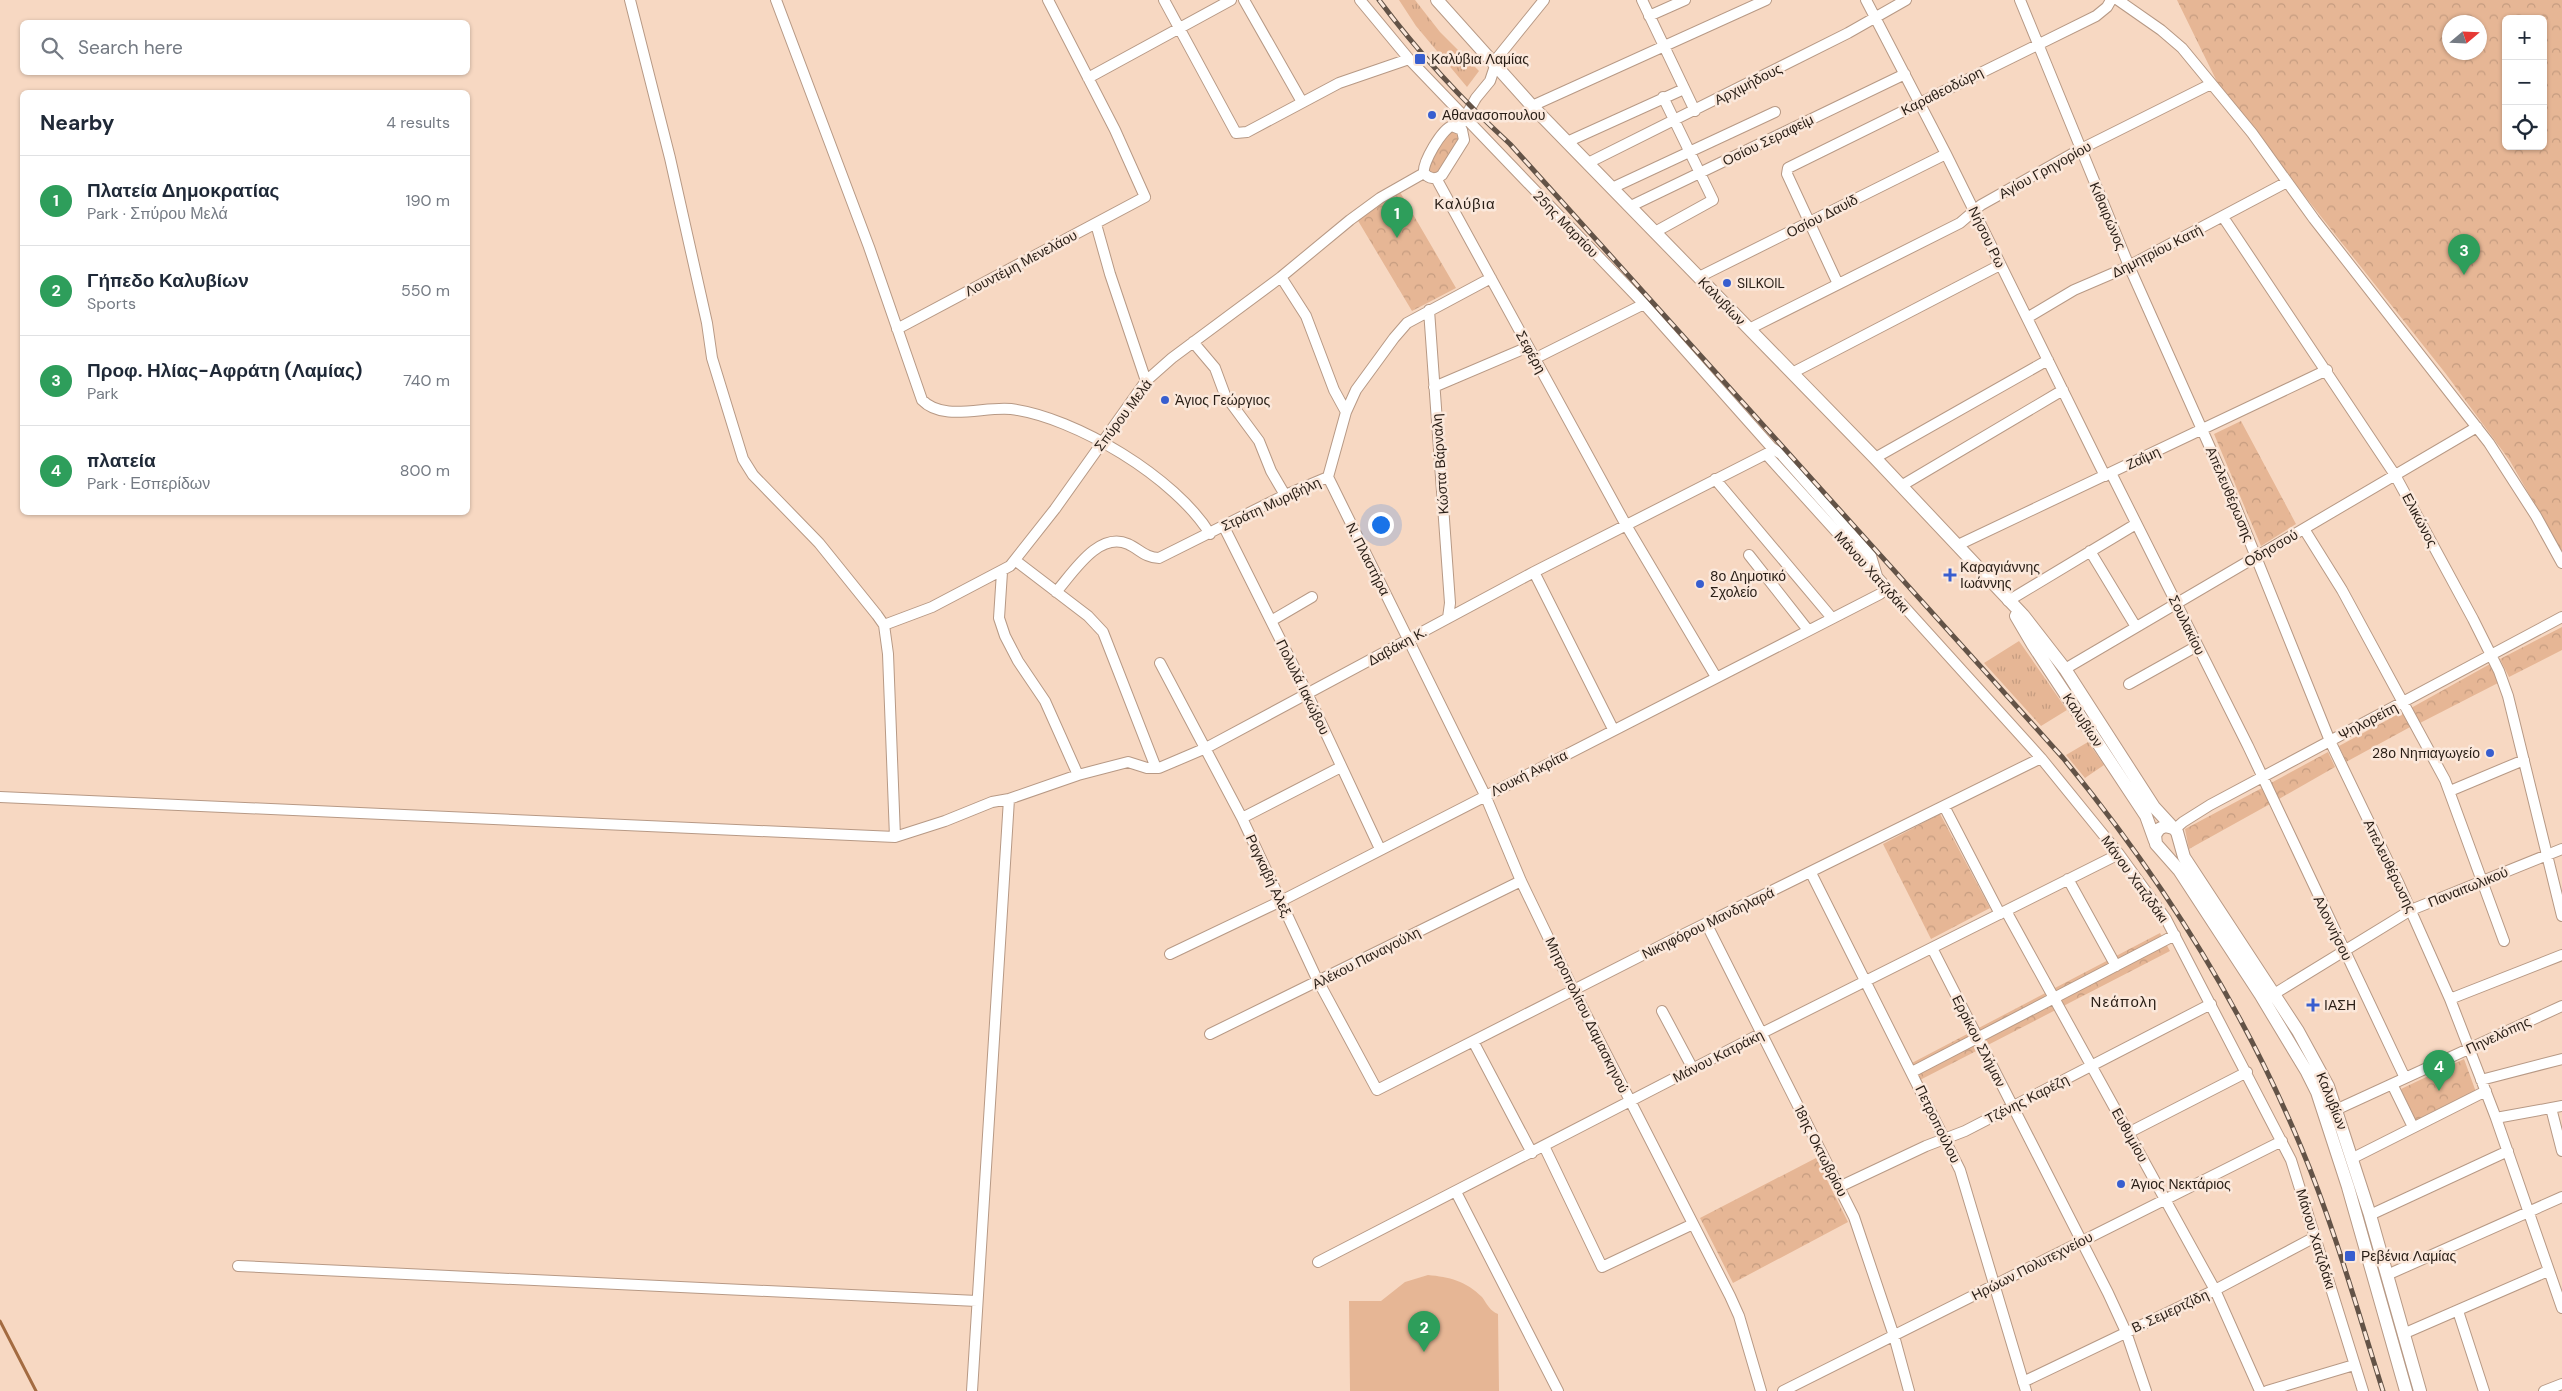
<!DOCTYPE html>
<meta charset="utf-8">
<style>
body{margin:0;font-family:"DM Sans",sans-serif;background:#f2f2f3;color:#1f2937}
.controls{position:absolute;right:15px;top:15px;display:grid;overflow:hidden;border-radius:8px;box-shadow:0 1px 4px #0004}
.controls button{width:45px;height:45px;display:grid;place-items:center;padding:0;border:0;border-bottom:1px solid #e0e1e3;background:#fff;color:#1f2937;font:25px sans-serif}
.compass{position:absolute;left:2442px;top:15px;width:45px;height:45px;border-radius:50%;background:#fff;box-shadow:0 1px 4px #0004;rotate:71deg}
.you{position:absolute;left:1380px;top:524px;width:18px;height:18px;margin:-12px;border:4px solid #fff;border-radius:50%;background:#1a73e8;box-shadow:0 0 0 8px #1a73e833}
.badge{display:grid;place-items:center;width:32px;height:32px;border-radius:50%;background:#2563eb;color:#fff;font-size:16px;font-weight:700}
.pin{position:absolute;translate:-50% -41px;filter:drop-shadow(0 1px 2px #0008)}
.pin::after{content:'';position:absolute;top:26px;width:18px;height:15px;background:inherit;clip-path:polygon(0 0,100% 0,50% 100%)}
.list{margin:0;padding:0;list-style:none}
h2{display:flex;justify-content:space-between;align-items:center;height:65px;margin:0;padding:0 20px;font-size:21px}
h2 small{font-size:16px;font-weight:400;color:#747a83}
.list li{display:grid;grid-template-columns:32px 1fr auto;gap:15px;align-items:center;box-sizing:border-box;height:90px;padding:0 20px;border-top:1px solid #e0e1e3}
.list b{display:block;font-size:19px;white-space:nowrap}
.list p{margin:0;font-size:16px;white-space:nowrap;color:#747a83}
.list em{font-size:16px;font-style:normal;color:#747a83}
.icon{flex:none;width:28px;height:28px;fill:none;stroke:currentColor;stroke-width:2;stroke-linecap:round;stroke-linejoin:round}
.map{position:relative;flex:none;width:2562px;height:1391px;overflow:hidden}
.search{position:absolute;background:#fff;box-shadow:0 1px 4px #0004;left:20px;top:20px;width:450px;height:55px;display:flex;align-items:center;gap:12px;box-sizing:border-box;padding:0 18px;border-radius:8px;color:#747a83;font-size:19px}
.panel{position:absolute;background:#fff;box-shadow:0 1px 4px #0004;left:20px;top:90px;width:450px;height:425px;border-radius:8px}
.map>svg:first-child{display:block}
</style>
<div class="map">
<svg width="2562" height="1391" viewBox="0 0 2562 1391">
<defs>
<pattern id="grass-tufts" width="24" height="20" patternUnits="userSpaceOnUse" patternTransform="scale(1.25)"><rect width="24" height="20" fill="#e6b695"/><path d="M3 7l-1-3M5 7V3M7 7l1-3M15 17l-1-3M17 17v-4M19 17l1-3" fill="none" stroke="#c59c80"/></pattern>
<pattern id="park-crowns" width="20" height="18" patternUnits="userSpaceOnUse" patternTransform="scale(1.25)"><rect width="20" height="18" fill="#e6b695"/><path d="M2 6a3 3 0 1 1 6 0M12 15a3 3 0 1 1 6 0" fill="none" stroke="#c59c80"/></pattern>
</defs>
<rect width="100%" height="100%" fill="#f7d8c2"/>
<path fill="url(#grass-tufts)" d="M1399 0H1415L1440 32 1479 71 1467 87 1416 26Z
M2019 641 2067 710 2041 726 1984 663Z
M2088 742 2104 765 2085 778 2066 755Z"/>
<path fill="url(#park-crowns)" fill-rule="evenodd" d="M2177 0H2562V552L2510 461 2446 374 2222 92ZM2506 19H2543V146H2506ZM2450 22H2480V52H2450Z
M1454 129 1462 137 1441 172 1430 175 1426 165 1447 132Z
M1400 192 1456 288 1412 311 1357 219Z
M2241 421 2296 524 2261 546 2214 434Z
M2562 627V650L2509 677 2500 659Z
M2490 664 2498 683 2420 723 2411 708Z
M2404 711 2412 726 2346 762 2339 746Z
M2328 752 2335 767 2279 799 2271 783Z
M2262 788 2270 804 2189 849 2185 829Z
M1940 814 1990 908 1931 939 1883 844Z
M2160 933 2170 951 1918 1081 1910 1064Z
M2464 1059 2476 1092 2417 1123 2401 1089Z
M1816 1158 1848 1222 1733 1283 1700 1218Z"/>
<path fill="#e6b695" d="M1428 1275C1449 1277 1466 1281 1482 1297 1487 1304 1490 1311 1498 1314L1499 1391H1350L1349 1301H1381L1405 1282Z"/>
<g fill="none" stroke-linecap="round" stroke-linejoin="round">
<path stroke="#a36b41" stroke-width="3" d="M0 1321 36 1391"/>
<g stroke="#b79985" stroke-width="12">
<path id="minor" d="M630 0 670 158 707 323 712 358 743 459 753 475 819 543 877 615 884 625 888 654 895 837
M776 0 869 247 922 400C943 422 984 406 1011 409 1075 417 1176 478 1210 534
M1164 0 1236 133 1247 132 1339 83 1409 59
M1244 0 1302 102
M1360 0 1409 59 1644 304 1772 448 1781 454 1871 556 1877 576
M1642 0 1695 111
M1866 0 1946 154 2105 476
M2020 0 2129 266 2229 490 2330 741 2398 882 2450 999 2496 1118 2562 1308
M2118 0 2161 30 2182 48 2252 133 2314 219 2489 443 2536 516 2562 563
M1649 16 1685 0
M1088 78 1231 0
M1532 106 1766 0
M1452 126 1462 130 1464 140 1442 175C1436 180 1429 179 1424 173 1422 163 1442 129 1452 126Z
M1459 128 1476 98 1490 81 1498 57 1544 0
M1567 142 1684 89
M1588 163 1848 33 1906 0
M1436 178 1626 525 1716 677
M1612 188 1775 112
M1631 206 1905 74
M2223 217 2395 475 2473 619 2499 671 2508 696 2562 916
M1096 224 1110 274 1146 381
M1655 232 1713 200 1663 97
M1281 277 1306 316 1334 390 1346 412
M1699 277 1946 154
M1838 284 1787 174 1788 168 2096 16 2107 7 2111 0
M1429 310 1450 603 1448 618
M2027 318 2074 290 2123 269 2287 182
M897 329 1145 197 1115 130 1048 0
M1749 329 1960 223 1981 205 2079 150 2211 84
M1193 342 1215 368 1225 395 1259 441 1271 471 1285 495
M1534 359 1644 304
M1792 373 2000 265
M1434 387 1528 347
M1766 454 2041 758 2119 854 2166 919 2291 1160 2363 1391
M1875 458 2048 360
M2111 473 2248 746 2405 1078
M1328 477 1485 795 1521 881 1574 991 1730 1296 1739 1316 1761 1391
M1328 477 1346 412 1356 390 1394 338 1407 323 1491 278
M1715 479 1832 618
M1901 486 2063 390
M1224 527 1308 695 1380 849
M2304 529 2342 590 2445 780 2504 941
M1958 545 2327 370
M2090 551 2136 627
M1749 555 1808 630
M1016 561 1088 616 1103 632 1156 768
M1002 572 999 618 1005 636 1018 661 1045 701 1078 775
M1534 572 1613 729
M1056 592C1073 573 1098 531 1128 544 1139 549 1146 558 1159 558L1285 495 1328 477
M2008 601 2136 524
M1271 621 1312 597
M884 625 932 607 1010 566 1055 509 1146 381 1172 358 1281 277 1350 220 1380 198 1424 173
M1160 663 1242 818 1316 977 1377 1090 1670 941 2041 758
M2065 669 2477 427
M2129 684 2197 646
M2450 791 2524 760
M0 797 895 837 945 821 992 802 1009 799 1078 775 1128 762 1147 768H1159L1206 748 1534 572 1770 452 1772 448
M1945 808 2000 914
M1242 818 1341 767
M2175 829 2183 822 2210 805 2562 617
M1811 873 1960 1170 2026 1391
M2068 879 2116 966
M2006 911 2215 1290 2260 1391
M1706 923 1854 1217 1894 1336 1909 1391
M1932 948 2108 1293 2126 1332 2146 1391
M1170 954 1281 901 1880 594 1886 589
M2274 994 2411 910 2562 849
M2450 999 2562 955
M1662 1011 1693 1069
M1210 1034 1521 881
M1474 1043 1532 1153
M1912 1072 2175 935
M2481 1080 2562 1059
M2392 1084 2413 1127
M2551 1108 2562 1151
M2329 1113 2562 1006
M2496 1118 2562 1106
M2128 1133 2247 1072
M1544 1146 1602 1267 1693 1224
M2353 1158 2486 1091
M1839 1187 1926 1146 1965 1131 2211 1004
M1456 1192 1558 1391
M2370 1215 2508 1151
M1318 1262 1762 1033 2119 854
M238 1266 977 1301
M2387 1275 2562 1197
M2458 1311 2484 1391
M2403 1334 2548 1271
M2023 1382 2215 1290 2315 1237
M972 1391 1009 799
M1783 1391 2282 1141
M2267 1391 2354 1365
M2544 1391 2562 1384"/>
</g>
<g stroke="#b79985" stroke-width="14">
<path id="major" d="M1437 0 1532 106 1875 458 2023 615 2065 669 2154 807 2177 832 2184 857 2298 1031 2328 1086 2370 1215 2420 1391
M2016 616 2033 645 2146 816 2155 841
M2173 828 2165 826 2159 829 2155 835 2156 844 2179 870 2260 994 2307 1072 2317 1092 2348 1187 2406 1391"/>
</g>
<use href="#minor" stroke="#fff" stroke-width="10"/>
<use href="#major" stroke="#fff" stroke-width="12"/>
<g stroke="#635347" stroke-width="5">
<path id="rail" d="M1379 0C1418 52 1462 100 1510 144L2063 758C2160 876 2242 1005 2301 1147 2334 1226 2357 1309 2383 1391"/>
</g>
<use href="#rail" stroke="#fbe8db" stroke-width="3" stroke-dasharray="9" stroke-linecap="butt"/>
</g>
<g fill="#385ecf" stroke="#fbe8db" stroke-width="2">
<rect x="1414" y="53" width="12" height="12" rx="2.5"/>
<circle cx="1432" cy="115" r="5"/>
<circle cx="1727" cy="283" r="5"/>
<circle cx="1165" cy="400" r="5"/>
<path d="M1947.5 567.5h5v5h5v5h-5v5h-5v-5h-5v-5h5z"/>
<circle cx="1700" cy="584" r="5"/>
<circle cx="2490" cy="753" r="5"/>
<path d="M2310.5 997.5h5v5h5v5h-5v5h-5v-5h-5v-5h5z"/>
<circle cx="2121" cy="1184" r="5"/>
<rect x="2344" y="1250" width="12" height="12" rx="2.5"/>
</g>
<g text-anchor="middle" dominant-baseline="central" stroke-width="5" stroke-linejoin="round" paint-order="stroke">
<g font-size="14" fill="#291e16" stroke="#fbe8db" text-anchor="start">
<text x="1431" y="59">Καλύβια Λαμίας</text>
<text x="1442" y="115">Αθανασοπουλου</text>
<text x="1737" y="283">SILKOIL</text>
<text x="1175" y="400">Ὰγιος Γεώργιος</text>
<text x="1960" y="567">Καραγιάννης<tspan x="1960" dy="16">Ιωάννης</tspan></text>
<text x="1710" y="576">8ο Δημοτικό<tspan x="1710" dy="16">Σχολείο</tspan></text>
<text x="2480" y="753" text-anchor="end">28ο Νηπιαγωγείο</text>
<text x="2324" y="1005">ΙΑΣΗ</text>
<text x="2131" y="1184">Άγιος Νεκτάριος</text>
<text x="2361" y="1256">Ρεβένια Λαμίας</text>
</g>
<g font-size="14" fill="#291e16" stroke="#fbe8db">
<text transform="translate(1748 84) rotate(-27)">Αρχιμήδους</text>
<text transform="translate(1942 91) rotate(-27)">Καραθεοδώρη</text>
<text transform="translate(1768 140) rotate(-26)">Οσίου Σεραφείμ</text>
<text transform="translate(2045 170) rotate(-29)">Αγίου Γρηγορίου</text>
<text transform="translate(1822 216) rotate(-27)">Οσίου Δαυίδ</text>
<text transform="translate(2108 216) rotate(67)">Κιθαιρώνος</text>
<text transform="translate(1566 224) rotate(46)">25ης Μαρτίου</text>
<text transform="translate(1987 237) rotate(64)">Νήσου Ρω</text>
<text transform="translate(2157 251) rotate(-27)">Δημητρίου Κατή</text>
<text transform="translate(1021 263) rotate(-28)">Λουντέμη Μενελάου</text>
<text transform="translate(1722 301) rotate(46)">Καλυβίων</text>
<text transform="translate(1531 352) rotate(61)">Σεφέρη</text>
<text transform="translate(1123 415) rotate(-53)">Σπύρου Μελά</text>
<text transform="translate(2143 458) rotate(-25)">Ζαΐμη</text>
<text transform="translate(1440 464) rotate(-94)">Κώστα Βάρναλη</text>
<text transform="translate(2230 494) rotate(67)">Απελευθέρωσης</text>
<text transform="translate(1271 504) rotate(-25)">Στράτη Μυριβήλη</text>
<text transform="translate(2420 520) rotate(62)">Ελικώνος</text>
<text transform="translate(2271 548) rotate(-30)">Οδησσού</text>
<text transform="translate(1368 559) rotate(63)">Ν. Πλαστήρα</text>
<text transform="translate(1872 572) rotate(48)">Μάνου Χατζιδάκι</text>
<text transform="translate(2187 625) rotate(64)">Σουλακίου</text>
<text transform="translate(1397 646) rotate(-29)">Δαβάκη Κ.</text>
<text transform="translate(1303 687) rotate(64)">Πολυλά Ιακώβου</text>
<text transform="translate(2083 720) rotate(57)">Καλυβίων</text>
<text transform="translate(2368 721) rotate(-28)">Ψηλορείτη</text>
<text transform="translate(1529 773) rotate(-27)">Λουκή Ακρίτα</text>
<text transform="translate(2390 866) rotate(64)">Απελευθέρωσης</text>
<text transform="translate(1269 876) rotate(65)">Ραγκαβή Αλεξ,</text>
<text transform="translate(2135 879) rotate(54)">Μάνου Χατζιδάκι</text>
<text transform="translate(2468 887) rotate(-22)">Παναιτωλικού</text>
<text transform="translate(1708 923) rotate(-26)">Νικηφόρου Μανδηλαρά</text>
<text transform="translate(2333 928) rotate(64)">Αλοννήσου</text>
<text transform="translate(1366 958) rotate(-27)">Αλέκου Παναγούλη</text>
<text transform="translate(1587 1015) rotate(64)">Μητροπολίτου Δαμασκηνού</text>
<text transform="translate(2498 1035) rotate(-25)">Πηνελόπης</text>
<text transform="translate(1979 1041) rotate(63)">Ερρίκου Σλήμαν</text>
<text transform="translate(1718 1056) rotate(-27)">Μάνου Κατράκη</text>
<text transform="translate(2027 1099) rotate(-27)">Τζένης Καρέζη</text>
<text transform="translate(2332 1101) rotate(68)">Καλυβίων</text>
<text transform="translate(1938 1124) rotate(64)">Πετροπούλου</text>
<text transform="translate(2130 1135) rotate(61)">Ευθυμίου</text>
<text transform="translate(1821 1151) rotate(63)">18ης Οκτωβρίου</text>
<text transform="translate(2316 1239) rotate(73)">Μάνου Χατζιδάκι</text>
<text transform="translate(2032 1266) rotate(-27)">Ηρώων Πολυτεχνείου</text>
<text transform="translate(2170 1311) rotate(-25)">Β. Σεμερτζίδη</text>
</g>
<g font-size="15" letter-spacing="1" fill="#291e16" stroke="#fbe8db">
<text x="1465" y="204">Καλύβια</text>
<text x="2124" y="1002">Νεάπολη</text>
</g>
</g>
</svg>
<div class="controls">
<button>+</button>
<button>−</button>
<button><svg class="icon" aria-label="locate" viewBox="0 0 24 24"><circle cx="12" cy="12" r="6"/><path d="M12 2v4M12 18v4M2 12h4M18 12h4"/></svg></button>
</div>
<svg class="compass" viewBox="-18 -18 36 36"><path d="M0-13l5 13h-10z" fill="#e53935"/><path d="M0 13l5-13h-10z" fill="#747a83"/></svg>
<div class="you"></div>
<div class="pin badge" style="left:1397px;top:238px;background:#2e9e5b">1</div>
<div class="pin badge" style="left:1424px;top:1352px;background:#2e9e5b">2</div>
<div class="pin badge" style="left:2464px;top:275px;background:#2e9e5b">3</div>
<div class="pin badge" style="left:2439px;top:1091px;background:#2e9e5b">4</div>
<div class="search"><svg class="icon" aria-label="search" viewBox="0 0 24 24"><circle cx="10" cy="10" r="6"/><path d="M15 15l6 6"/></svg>Search here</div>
<section class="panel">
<h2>Nearby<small>4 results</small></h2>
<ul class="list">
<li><span class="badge" style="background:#2e9e5b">1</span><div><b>Πλατεία Δημοκρατίας</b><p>Park · Σπύρου Μελά</p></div><em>190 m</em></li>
<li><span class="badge" style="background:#2e9e5b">2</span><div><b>Γήπεδο Καλυβίων</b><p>Sports</p></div><em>550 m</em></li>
<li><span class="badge" style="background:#2e9e5b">3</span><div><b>Προφ. Ηλίας-Αφράτη (Λαμίας)</b><p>Park</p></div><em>740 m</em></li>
<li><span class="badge" style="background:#2e9e5b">4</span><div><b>πλατεία</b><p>Park · Εσπερίδων</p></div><em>800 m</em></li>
</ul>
</section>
</div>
